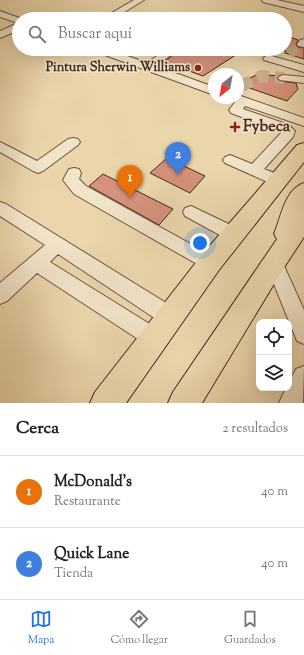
<!DOCTYPE html>
<html lang="es">
<meta charset="utf-8">
<style>
body{margin:0;font-family:"Sorts Mill Goudy",serif;background:#f6f6f6;color:#222}
.controls{position:absolute;right:12px;bottom:12px;display:grid;overflow:hidden;border-radius:8px;box-shadow:0 4px 16px #0002}
.controls button{width:36px;height:36px;display:grid;place-items:center;padding:0;border:0;border-bottom:1px solid #e0e0e0;background:#fff;color:#222;font:20px sans-serif}
.compass{position:absolute;left:208px;top:68px;width:36px;height:36px;border-radius:50%;background:#fff;box-shadow:0 4px 16px #0002;rotate:211deg}
.you{position:absolute;left:200px;top:243px;width:14px;height:14px;margin:-10px;border:3px solid #fff;border-radius:50%;background:#1a73e8;box-shadow:0 0 0 6px #1a73e833}
.badge{display:grid;place-items:center;width:26px;height:26px;border-radius:50%;background:#1a73e8;color:#fff;font-size:13px;font-weight:700}
.pin{position:absolute;translate:-50% -33px;filter:drop-shadow(0 1px 2px #0008)}
.pin::after{content:'';position:absolute;top:21px;width:14px;height:12px;background:inherit;clip-path:polygon(0 0,100% 0,50% 100%)}
.list{margin:0;padding:0;list-style:none}
h2{display:flex;justify-content:space-between;align-items:center;height:52px;margin:0;padding:0 16px;font-size:17px}
h2 small{font-size:13px;font-weight:400;color:#767676}
.list li{display:grid;grid-template-columns:26px 1fr auto;gap:12px;align-items:center;box-sizing:border-box;height:72px;padding:0 16px;border-top:1px solid #e0e0e0}
.list b{display:block;font-size:15px;white-space:nowrap}
.list p{margin:0;font-size:13px;white-space:nowrap;color:#767676}
.list em{font-size:13px;font-style:normal;color:#767676}
.icon{flex:none;width:22px;height:22px;fill:none;stroke:currentColor;stroke-width:2;stroke-linecap:round;stroke-linejoin:round}
.map{position:relative;flex:none;width:304px;height:403px;overflow:hidden}
.search{position:absolute;background:#fff;box-shadow:0 4px 16px #0002;left:12px;right:12px;top:12px;height:44px;display:flex;align-items:center;gap:10px;box-sizing:border-box;padding:0 14px;border-radius:22px;color:#767676;font-size:15px}
.sheet{height:196px;background:#fff}
nav{display:flex;justify-content:space-around;align-items:center;box-sizing:border-box;height:56px;border-top:1px solid #e0e0e0;background:#fff;font-size:11px;color:#767676}
nav a{display:grid;justify-items:center;gap:2px}
nav .on{color:#1a73e8}
.map>svg:first-child{display:block}
</style>
<div class="map">
<svg width="304" height="403" viewBox="0 0 304 403">
<rect width="100%" height="100%" fill="#ebd6ac"/>
<filter id="stains"><feTurbulence type="fractalNoise" baseFrequency=".005" numOctaves="4"/><feColorMatrix values="0 0 0 0 .2 0 0 0 0 .09 0 0 0 0 .02 0 0 0 .5 -.17"/></filter>
<radialGradient id="worn" r=".72"><stop offset=".6" stop-color="#630" stop-opacity="0"/><stop offset="1" stop-color="#630" stop-opacity=".3"/></radialGradient>
<path fill="#d6927c" stroke="#44291f" d="M285 35 298 40 296 45 298 47 304 48V59L285 53Z
M180 49H245L203 76 164 62Z
M258 74 278 76 277 79 280 81 296 83 298 89 287 101 238 84Z
M167 158 205 176 190 193 150 173Z
M103 174 173 209 159 225 89 186Z"/>
<g fill="none" stroke-linecap="round" stroke-linejoin="round">
<path stroke="#cab390" stroke-width="10" stroke-dasharray="10 5" stroke-linecap="butt" d="M289 54 302 44"/>
<path stroke="#cab390" stroke-width="12" stroke-dasharray="12 6" stroke-linecap="butt" d="M241 86 262 76 284 78"/>
<g stroke="#6e5442" stroke-width="2">
<path id="minor" d="M134 0H144L113 19H101Z
M262 0H277L304 6V12L263 2Z
M0 11 22 19H19V30L0 38V31L18 23 0 17Z
M216 16 221 17 223 19H211Z
M304 39V47L298 46 297 44 300 40Z
M93 49H108L147 63 167 49H179L156 66 214 87V95L94 51Z
M268 55 304 65V72L264 60 263 58Z
M284 75 304 77V83L280 80 278 78 280 76Z
M238 95 304 118V126L245 106 243 109 289 125 295 131 293 137 264 169 282 176 285 180 282 184 277 185 272 184 225 163 223 160 225 157 230 155 252 164 281 133 279 131 231 113 229 110 235 102 229 98H238Z
M73 138 78 139 80 142 78 145 43 171 38 173 33 171 0 152V142L37 161 68 139Z
M74 168 79 169 81 173 79 179 86 186 216 258 219 263 216 268 210 271 204 268 74 194 63 180 69 169Z
M0 202 6 204 176 309 179 316 176 323 169 325 162 323 58 254 50 262 161 331 165 338 161 345 154 348 147 345 37 273 7 301 0 304V283L45 245 0 216Z
M191 206 239 229 242 234 239 239 233 241 227 239 185 216 183 212 185 208Z
M274 254 280 257 304 310V344L297 341 265 262 268 257Z
M304 366 303 403H279L286 388H289V382L296 369Z"/>
</g>
<g stroke="#44291f" stroke-width="2">
<path id="highway" d="M304 143V162L219 270 126 403H90L95 392 201 256 297 145Z
M304 183V237L283 269 202 403H168L173 392 277 239 274 234C281 217 285 189 304 183Z"/>
</g>
<use href="#minor" fill="#f2e4c9" fill-rule="evenodd"/>
<use href="#highway" fill="#ebd6ac" fill-rule="evenodd"/>
</g>
<g fill="#8f2418" stroke="#f2e4c9" stroke-width="1.5">
<circle cx="198" cy="68" r="4"/>
<path d="M233 121h4v4h4v4h-4v4h-4v-4h-4v-4h4z"/>
</g>
<g text-anchor="middle" dominant-baseline="central" stroke-width="3.5" stroke-linejoin="round" paint-order="stroke">
<g font-size="13" font-weight="bold" fill="#44291f" stroke="#f2e4c9" text-anchor="end">
<text x="190" y="68">Pintura Sherwin Williams</text>
</g>
<g font-size="16" font-weight="bold" fill="#44291f" stroke="#f2e4c9" text-anchor="start">
<text x="243" y="127">Fybeca</text>
</g>
</g>
<rect width="100%" height="100%" filter="url(#stains)"/>
<rect width="100%" height="100%" fill="url(#worn)"/>
</svg>
<div class="controls">
<button><svg class="icon" aria-label="locate" viewBox="0 0 24 24"><circle cx="12" cy="12" r="6"/><path d="M12 2v4M12 18v4M2 12h4M18 12h4"/></svg></button>
<button><svg class="icon" aria-label="layers" viewBox="0 0 24 24"><path d="M12 4l9 5-9 5-9-5zM3 14l9 5 9-5"/></svg></button>
</div>
<svg class="compass" viewBox="-18 -18 36 36"><path d="M0-13l5 13h-10z" fill="#e53935"/><path d="M0 13l5-13h-10z" fill="#767676"/></svg>
<div class="you"></div>
<div class="pin badge" style="left:130px;top:198px;background:#e8710a">1</div>
<div class="pin badge" style="left:178px;top:175px;background:#3f7fe0">2</div>
<div class="search"><svg class="icon" aria-label="search" viewBox="0 0 24 24"><circle cx="10" cy="10" r="6"/><path d="M15 15l6 6"/></svg>Buscar aquí</div>
</div>
<section class="sheet">
<h2>Cerca<small>2 resultados</small></h2>
<ul class="list">
<li><span class="badge" style="background:#e8710a">1</span><div><b>McDonald's</b><p>Restaurante</p></div><em>40 m</em></li>
<li><span class="badge" style="background:#3f7fe0">2</span><div><b>Quick Lane</b><p>Tienda</p></div><em>40 m</em></li>
</ul>
</section>
<nav>
<a class="on"><svg class="icon" aria-label="map" viewBox="0 0 24 24"><path d="M3 6l6-2 6 2 6-2v14l-6 2-6-2-6 2zM9 4v14M15 6v14"/></svg>Mapa</a>
<a><svg class="icon" aria-label="directions" viewBox="0 0 24 24"><path d="M12 3l9 9-9 9-9-9zM9 14v-3h6M13 9l2 2-2 2"/></svg>Cómo llegar</a>
<a><svg class="icon" aria-label="saved" viewBox="0 0 24 24"><path d="M7 4h10v16l-5-4-5 4z"/></svg>Guardados</a>
</nav>
